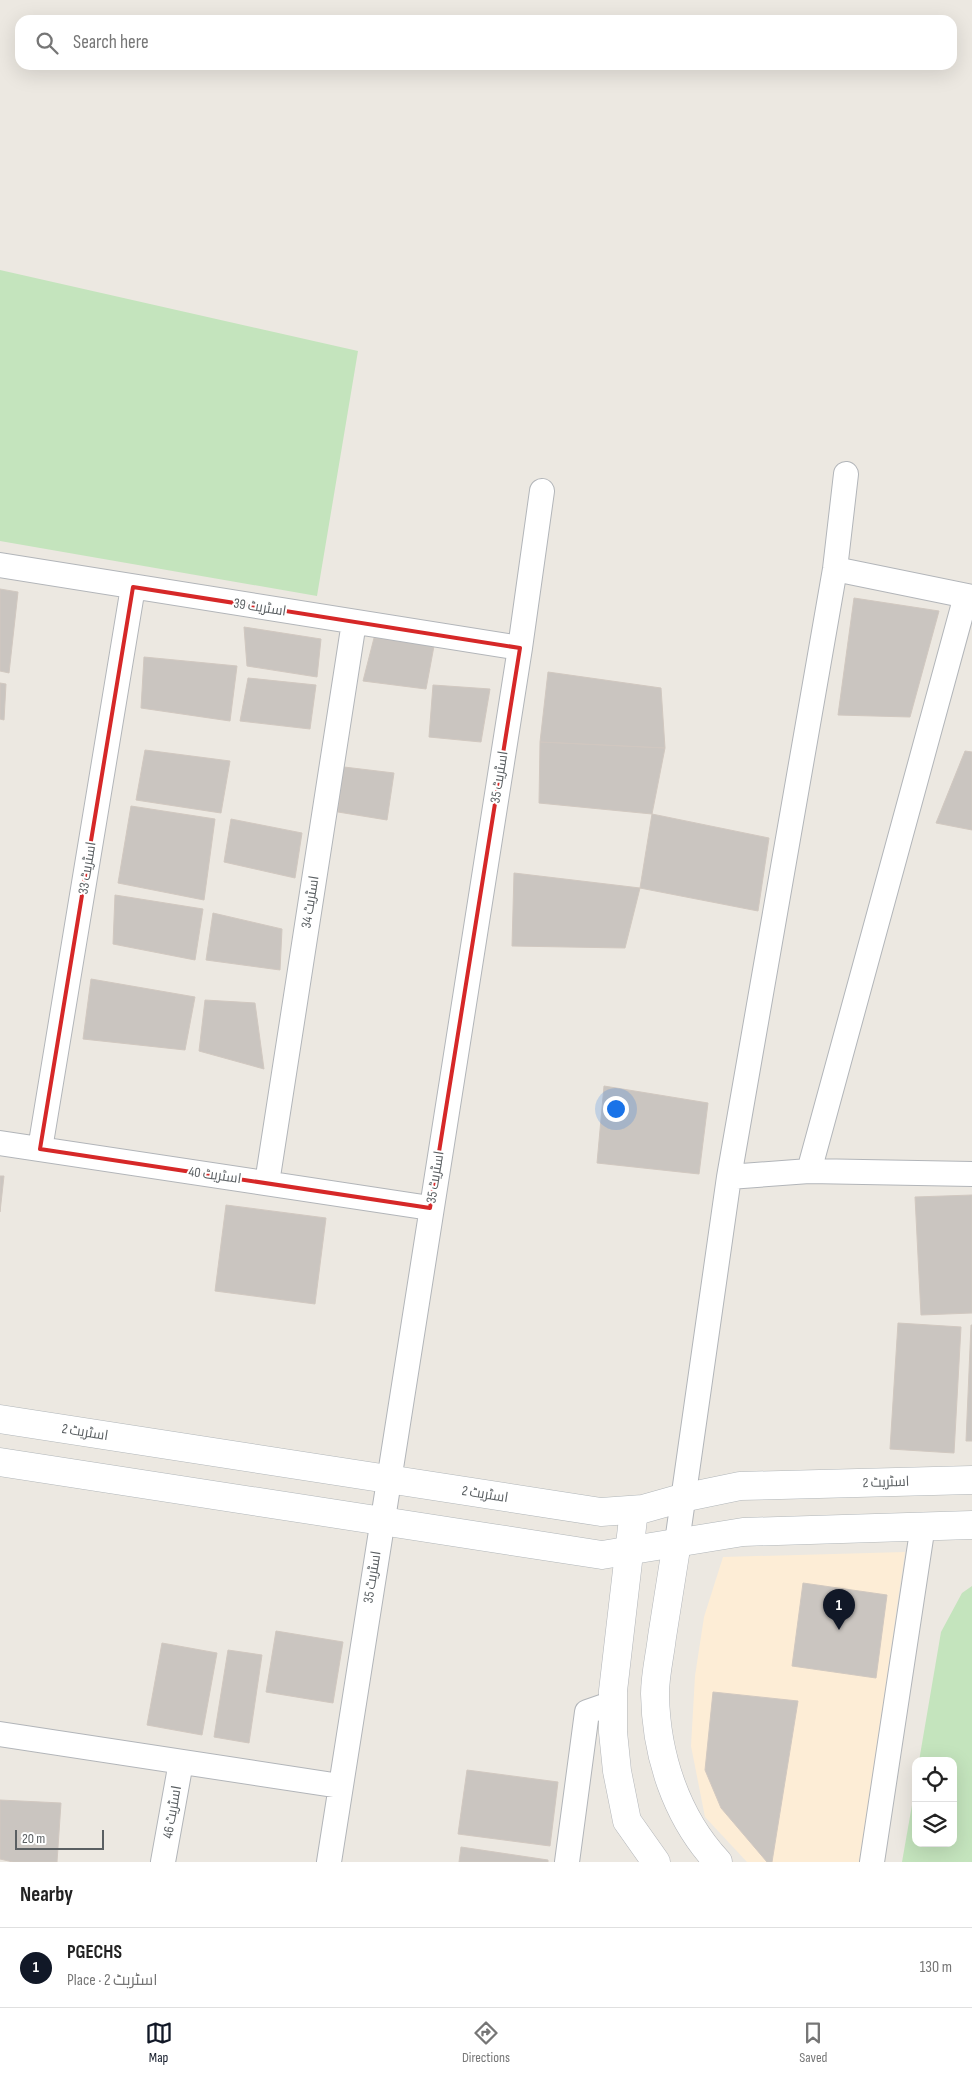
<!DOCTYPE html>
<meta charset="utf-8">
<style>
body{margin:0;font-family:"Sofia Sans Condensed",Cairo,sans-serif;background:#f6f6f6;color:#222}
.controls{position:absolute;right:15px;bottom:15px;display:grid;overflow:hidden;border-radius:10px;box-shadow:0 5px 20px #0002}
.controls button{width:45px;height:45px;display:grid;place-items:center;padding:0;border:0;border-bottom:1px solid #e0e0e0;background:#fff;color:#222;font:25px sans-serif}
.scale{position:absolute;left:15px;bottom:12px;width:89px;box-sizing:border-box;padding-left:5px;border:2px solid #5a5f62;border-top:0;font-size:14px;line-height:18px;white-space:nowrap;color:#5a5f62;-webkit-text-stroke:4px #fff;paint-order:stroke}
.you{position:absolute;left:615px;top:1108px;width:18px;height:18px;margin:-12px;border:4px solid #fff;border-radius:50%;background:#1a73e8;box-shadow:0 0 0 8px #1a73e833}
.badge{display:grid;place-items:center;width:32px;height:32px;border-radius:50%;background:#111827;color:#fff;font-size:16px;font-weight:700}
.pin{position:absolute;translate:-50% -41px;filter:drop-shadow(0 1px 2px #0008)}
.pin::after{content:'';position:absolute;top:26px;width:18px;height:15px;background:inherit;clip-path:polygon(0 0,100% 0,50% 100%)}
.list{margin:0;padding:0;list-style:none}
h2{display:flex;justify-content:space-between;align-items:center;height:65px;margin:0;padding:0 20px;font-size:21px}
h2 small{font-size:16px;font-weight:400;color:#767676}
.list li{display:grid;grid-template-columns:32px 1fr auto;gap:15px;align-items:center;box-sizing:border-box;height:80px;padding:0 20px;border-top:1px solid #e0e0e0}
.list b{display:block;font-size:19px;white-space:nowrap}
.list p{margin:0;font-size:16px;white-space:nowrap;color:#767676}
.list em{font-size:16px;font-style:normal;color:#767676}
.icon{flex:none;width:28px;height:28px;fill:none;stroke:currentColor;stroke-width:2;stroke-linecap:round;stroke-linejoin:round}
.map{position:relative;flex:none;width:972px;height:1862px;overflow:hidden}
.search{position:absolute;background:#fff;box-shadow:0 5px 20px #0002;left:15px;right:15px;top:15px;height:55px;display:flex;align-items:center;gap:12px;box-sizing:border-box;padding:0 18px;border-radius:15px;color:#767676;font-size:19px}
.sheet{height:145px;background:#fff}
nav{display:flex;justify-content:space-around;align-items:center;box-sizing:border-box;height:70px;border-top:1px solid #e0e0e0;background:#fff;font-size:14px;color:#767676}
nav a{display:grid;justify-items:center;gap:2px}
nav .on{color:#111827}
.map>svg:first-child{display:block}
</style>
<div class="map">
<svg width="972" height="1862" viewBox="0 0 972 1862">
<rect width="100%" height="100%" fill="#ece8e1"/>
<path fill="#fdedd6" d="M905 1552 860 1862H747L705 1817 691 1746 695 1676 704 1617 723 1557Z"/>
<path fill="#c4e4bd" d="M0 270 358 351 317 596 0 541Z
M972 1586V1862H902L916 1782V1843H953V1761H919L941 1632 962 1593Z"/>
<path fill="#cac5c0" stroke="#d1c8c0" d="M0 589 18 592 9 673 0 671Z
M854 598 939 611 910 717 838 715Z
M244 627 321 639 317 677 247 666Z
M374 638 434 646 426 689 363 681Z
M144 657 237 666 230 721 141 708Z
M548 672 661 688 665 748 540 742Z
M248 678 316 685 310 729 240 721Z
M0 683 6 684 4 720 0 719Z
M433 685 490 689 481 742 429 737Z
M540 742 665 748 652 814 539 803Z
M145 750 230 761 221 813 136 800Z
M965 751 972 752V830L936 823Z
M344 767 394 773 387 820 338 812Z
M131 806 215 819 204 900 118 883Z
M652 814 769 838 758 911 640 888Z
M231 819 302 833 295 878 224 862Z
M514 873 640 888 625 948 512 946Z
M115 895 203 909 195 960 113 944Z
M213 913 282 929 280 970 206 960Z
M91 979 195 997 185 1050 83 1039Z
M205 1000 255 1003 264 1069 199 1051Z
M604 1086 708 1103 699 1174 597 1163Z
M0 1176H4L0 1212Z
M972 1195V1313L921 1315 915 1197Z
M226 1205 326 1218 315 1304 215 1291Z
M898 1323 961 1327 954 1453 890 1449Z
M971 1325H972V1441H966Z
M803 1583 887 1595 876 1678 792 1666Z
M276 1631 343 1642 333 1703 266 1692Z
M162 1643 217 1653 202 1735 147 1725Z
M228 1650 262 1655 249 1743 214 1737Z
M713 1692 798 1701 772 1862H767L721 1808 705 1770Z
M467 1770 558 1782 550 1846 458 1834Z
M0 1800 61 1803 57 1862H13L0 1859Z
M461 1847 548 1860V1862H459Z"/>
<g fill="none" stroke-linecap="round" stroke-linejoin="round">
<g stroke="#b2b5b9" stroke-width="26">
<path id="minor" d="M0 565 520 648
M835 569 972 597
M0 1143 430 1208
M40 1149 133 587
M809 1171 966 596
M729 1177 809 1171 972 1174
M267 1183 354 622
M677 1542 729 1177 835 569 846 474
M0 1734 340 1786
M163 1862 181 1762
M329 1862 520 648 542 491
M567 1862 587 1712 613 1703
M872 1862 923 1525"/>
</g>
<g stroke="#b2b5b9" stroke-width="29">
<path id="tertiary" d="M634 1510 613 1691V1732L617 1771 627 1821 656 1862
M677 1542C672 1574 667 1605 662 1637 660 1655 655 1675 655 1694 656 1755 676 1817 718 1862"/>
</g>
<g stroke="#b1b6b9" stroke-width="29">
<path id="secondary" d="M0 1419 601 1512 643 1509 682 1498 740 1486 972 1480
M0 1462 602 1555 743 1532 972 1525"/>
</g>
<use href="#minor" stroke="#fff" stroke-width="24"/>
<use href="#tertiary" stroke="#fff" stroke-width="28"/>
<use href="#secondary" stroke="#fff" stroke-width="28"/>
</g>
<path fill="none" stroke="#d62828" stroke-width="4" stroke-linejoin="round" d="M133 587 520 648 430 1208 40 1149Z"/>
<g text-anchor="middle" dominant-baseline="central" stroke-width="4" stroke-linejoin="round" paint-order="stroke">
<g font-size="14" fill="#5a5f62" stroke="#fff">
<text transform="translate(260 607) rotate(9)">اسٹریٹ 39</text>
<text transform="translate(499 777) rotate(-81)">اسٹریٹ 35</text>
<text transform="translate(87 868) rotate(-81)">اسٹریٹ 33</text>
<text transform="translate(310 902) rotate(-81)">اسٹریٹ 34</text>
<text transform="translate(215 1175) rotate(8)">اسٹریٹ 40</text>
<text transform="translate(435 1177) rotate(-81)">اسٹریٹ 35</text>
<text transform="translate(85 1432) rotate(9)">اسٹریٹ 2</text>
<text transform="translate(886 1482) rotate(-2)">اسٹریٹ 2</text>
<text transform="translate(485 1494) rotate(9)">اسٹریٹ 2</text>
<text transform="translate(372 1577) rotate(-81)">اسٹریٹ 35</text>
<text transform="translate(172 1812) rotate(-80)">اسٹریٹ 46</text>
</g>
</g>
</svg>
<div class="controls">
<button><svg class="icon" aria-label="locate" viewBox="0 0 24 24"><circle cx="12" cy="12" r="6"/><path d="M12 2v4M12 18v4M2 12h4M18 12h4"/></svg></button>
<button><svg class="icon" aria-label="layers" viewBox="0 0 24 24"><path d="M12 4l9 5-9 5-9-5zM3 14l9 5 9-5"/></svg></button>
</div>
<div class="scale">20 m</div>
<div class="you"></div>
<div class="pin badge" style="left:839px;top:1630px">1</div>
<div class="search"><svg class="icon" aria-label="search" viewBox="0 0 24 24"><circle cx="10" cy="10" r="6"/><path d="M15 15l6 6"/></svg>Search here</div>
</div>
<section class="sheet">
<h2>Nearby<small></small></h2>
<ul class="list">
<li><span class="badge">1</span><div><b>PGECHS</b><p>Place · اسٹریٹ 2</p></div><em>130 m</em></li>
</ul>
</section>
<nav>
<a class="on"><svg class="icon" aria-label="map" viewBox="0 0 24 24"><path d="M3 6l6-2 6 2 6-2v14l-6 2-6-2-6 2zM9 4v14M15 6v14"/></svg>Map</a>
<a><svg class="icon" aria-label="directions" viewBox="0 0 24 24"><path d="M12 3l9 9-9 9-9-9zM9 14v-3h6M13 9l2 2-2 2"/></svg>Directions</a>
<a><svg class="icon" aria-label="saved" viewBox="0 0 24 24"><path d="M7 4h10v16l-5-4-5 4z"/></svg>Saved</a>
</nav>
